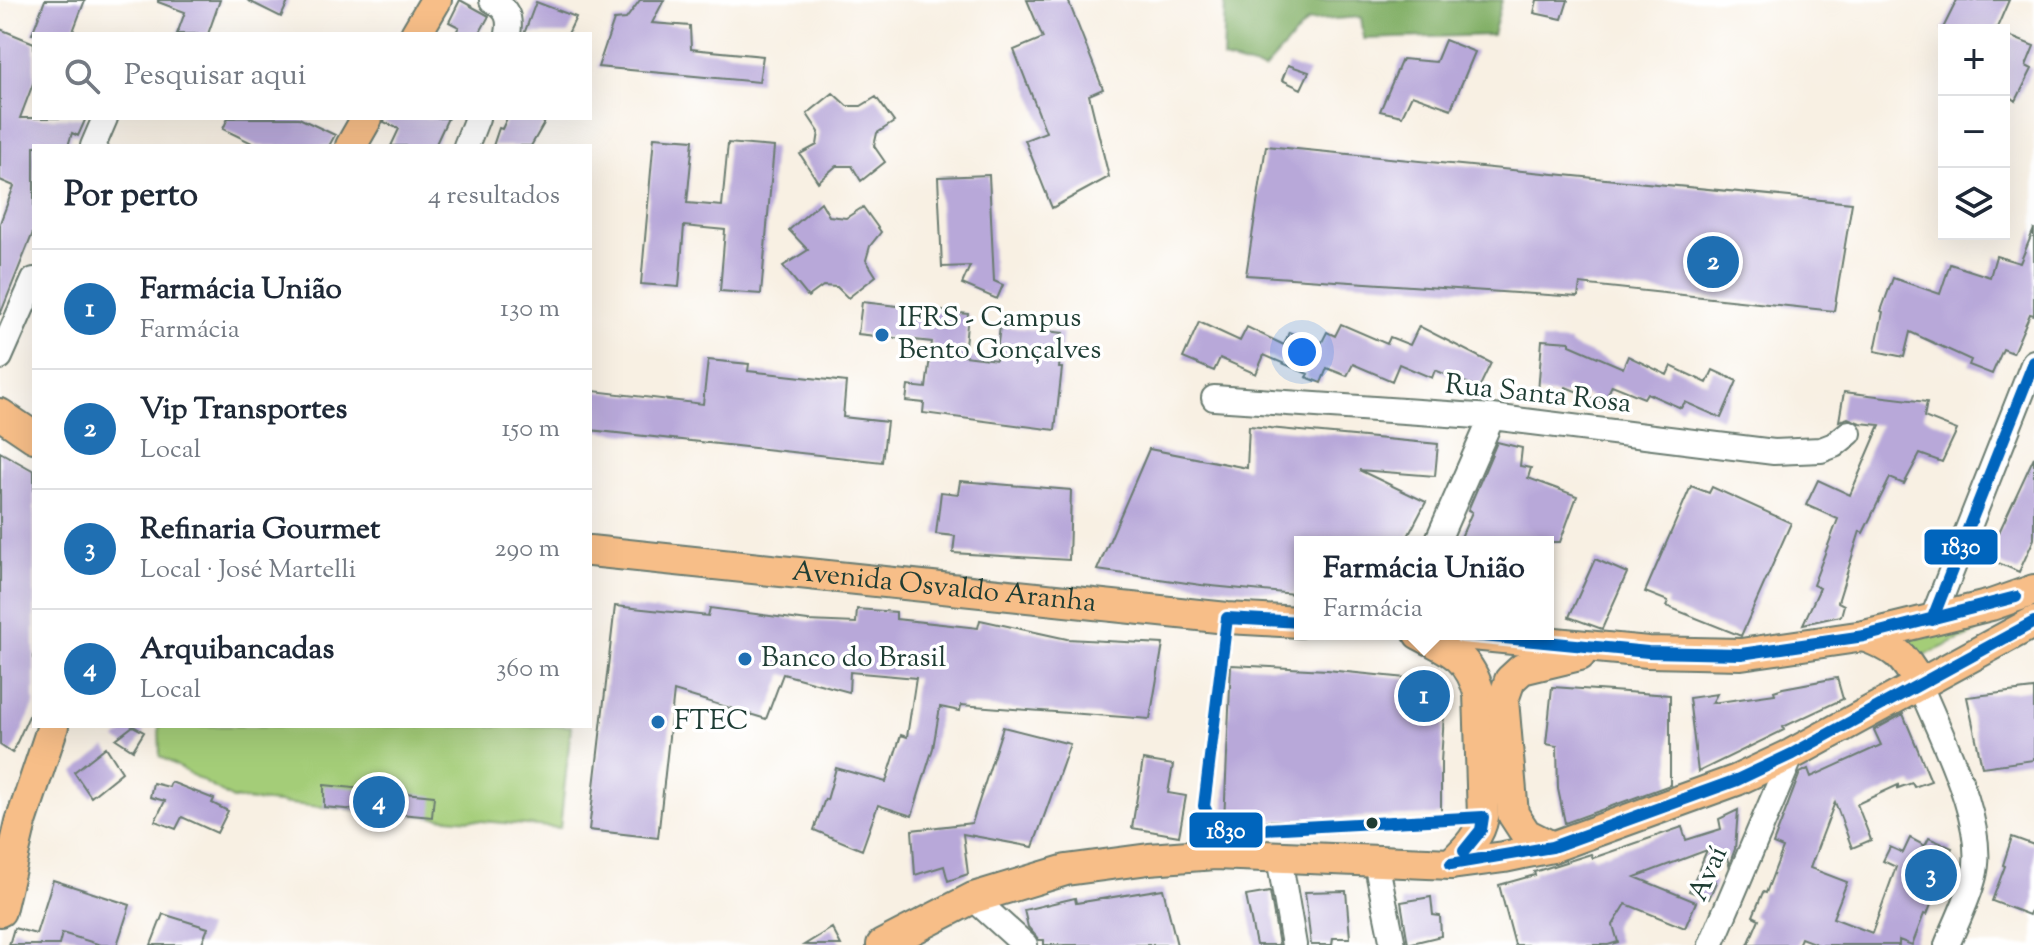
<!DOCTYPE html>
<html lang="pt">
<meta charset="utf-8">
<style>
body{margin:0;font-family:"Sorts Mill Goudy",serif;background:#f2f2f3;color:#1f2937}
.controls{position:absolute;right:24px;top:24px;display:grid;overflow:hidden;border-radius:0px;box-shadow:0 8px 32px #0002}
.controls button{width:72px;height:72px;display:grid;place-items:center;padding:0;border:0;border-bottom:2px solid #e0e1e3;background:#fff;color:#1f2937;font:40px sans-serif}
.you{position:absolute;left:1302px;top:352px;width:28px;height:28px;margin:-20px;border:6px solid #fff;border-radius:50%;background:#1a73e8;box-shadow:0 0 0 12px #1a73e833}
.badge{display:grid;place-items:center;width:52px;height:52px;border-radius:50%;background:#1f6fb2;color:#fff;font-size:26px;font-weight:700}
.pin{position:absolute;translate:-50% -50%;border:4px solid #fff;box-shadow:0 2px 8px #0006}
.popup{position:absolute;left:1294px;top:536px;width:260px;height:104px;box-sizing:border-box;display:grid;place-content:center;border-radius:0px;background:#fff;filter:drop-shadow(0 2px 6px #0005);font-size:26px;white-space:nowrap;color:#747a83}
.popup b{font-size:30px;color:#1f2937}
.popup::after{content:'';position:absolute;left:50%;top:100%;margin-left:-16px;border:16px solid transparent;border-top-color:#fff}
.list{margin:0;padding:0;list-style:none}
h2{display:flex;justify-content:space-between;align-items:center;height:104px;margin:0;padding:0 32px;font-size:34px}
h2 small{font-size:26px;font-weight:400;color:#747a83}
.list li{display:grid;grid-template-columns:52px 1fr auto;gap:24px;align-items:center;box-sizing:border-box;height:120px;padding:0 32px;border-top:2px solid #e0e1e3}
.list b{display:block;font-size:30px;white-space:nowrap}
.list p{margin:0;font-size:26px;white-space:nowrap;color:#747a83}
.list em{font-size:26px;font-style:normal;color:#747a83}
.icon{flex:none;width:44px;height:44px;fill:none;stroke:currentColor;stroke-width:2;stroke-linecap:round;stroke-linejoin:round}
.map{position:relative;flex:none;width:2034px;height:945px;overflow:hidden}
.search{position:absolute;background:#fff;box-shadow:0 8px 32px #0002;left:32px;top:32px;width:560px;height:88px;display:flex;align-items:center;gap:20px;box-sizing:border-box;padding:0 28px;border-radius:0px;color:#747a83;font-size:30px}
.panel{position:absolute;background:#fff;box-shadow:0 8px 32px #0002;left:32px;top:144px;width:560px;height:584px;border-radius:0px}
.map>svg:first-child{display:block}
</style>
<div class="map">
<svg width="2034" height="945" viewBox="0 0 2034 945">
<rect width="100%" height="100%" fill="#fff"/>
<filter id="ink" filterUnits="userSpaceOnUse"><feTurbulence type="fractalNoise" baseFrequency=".0125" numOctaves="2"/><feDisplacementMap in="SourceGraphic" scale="16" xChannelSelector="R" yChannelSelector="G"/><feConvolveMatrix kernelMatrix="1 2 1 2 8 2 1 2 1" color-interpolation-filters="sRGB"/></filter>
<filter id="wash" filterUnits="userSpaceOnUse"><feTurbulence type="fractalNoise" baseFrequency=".006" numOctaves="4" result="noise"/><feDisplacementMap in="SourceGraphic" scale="32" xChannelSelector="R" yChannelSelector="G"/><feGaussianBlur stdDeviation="1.8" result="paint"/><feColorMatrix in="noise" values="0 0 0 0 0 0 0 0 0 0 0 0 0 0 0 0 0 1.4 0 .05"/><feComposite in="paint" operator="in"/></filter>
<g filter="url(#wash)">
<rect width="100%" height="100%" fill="#f8f0e3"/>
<path fill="#a4cd78" stroke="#628556" stroke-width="2" d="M1996 613 1992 625 1921 657 1907 653 1905 633Z
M159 726H571L560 828 233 799 160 756Z"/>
<path fill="#83b068" stroke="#51764e" stroke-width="2" d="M1225 0H1502L1493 35 1364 39 1361 17 1308 21 1264 70 1223 59Z"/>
<g id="blocks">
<path fill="#b8a8d9" d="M45 0H85L72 34H32Z
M158 0H220L208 34H177L185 12 158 2Z
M247 0H289L281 17Z
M460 0 489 16 479 34H455L459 27 449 22Z
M640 0H664L652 23 690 26 691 49 763 56 759 82 598 67 614 20 626 19Z
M1027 0H1068L1103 89 1089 95 1109 177 1052 208 1025 140 1046 132 1014 50 1043 38Z
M1537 0H1568L1562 19 1534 13Z
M1957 0H2009L1996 30H1942Z
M536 2 576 17 568 34H524Z
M0 29 34 43V81L20 118H86L78 136 72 133 68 146H34V230L0 315V223L14 186 0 180Z
M2004 34 2034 46 2026 66 2032 69 2016 101 2004 91Z
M1445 40 1475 52 1451 109 1412 95 1402 116 1380 111 1402 59 1436 62Z
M1288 65 1309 72 1301 89 1282 80Z
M833 93 847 106H861L876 97 894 122 877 133 874 146 885 162 861 181 852 166H836L818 182 800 154 817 145 819 132 807 114Z
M228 118H299L335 135 329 146H258L223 129Z
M385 118H448L435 146H391L399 129 384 122Z
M507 118H547L531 146H493L499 128 502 129Z
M654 137 693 140 687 203 722 206 728 143 774 147 761 294 720 291 725 230 684 226 679 287 641 284Z
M1266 146 1852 203 1834 311 1580 284 1578 297 1246 275Z
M989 175 994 281 1003 285 997 299 962 284 970 266 942 267 938 177Z
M821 202 829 216 846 218 863 207 881 232 870 246 866 260 876 276 848 298 837 287 823 286 808 297 783 266 808 250 789 230Z
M2034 229V315L2030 314 2013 353 2003 349 1992 374 1969 365 1971 360 1910 332 1904 357 1875 351 1883 312 1881 311 1893 278 1940 294 1950 264 1990 277 1996 256 2020 263Z
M862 302 968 314 964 356 996 360 1000 326 1063 333 1059 368H1062L1055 430 923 413 924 403 906 401 908 386 926 388 932 342 858 334Z
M1199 322 1240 341 1247 327 1284 345 1289 332 1320 346 1327 332 1335 336 1341 324 1387 344 1390 337 1410 345 1419 326 1491 363 1479 388 1435 370 1432 378 1399 364 1392 381 1353 364 1347 376 1327 368 1321 383 1306 377 1308 374 1264 355 1256 374 1220 358 1214 371 1183 358Z
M1542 340 1570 342V345L1623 368 1628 356 1667 375 1671 366 1707 383 1713 370 1737 381 1721 418 1685 402 1681 408 1647 393 1644 398 1612 385 1604 403 1566 387V395L1538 393Z
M708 360 749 364 748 371 846 382 843 417 887 422 882 462 590 430 594 391 703 404Z
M1844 392 1927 402 1924 417 1957 430 1942 462 1920 454 1904 484 1890 478 1863 533 1860 531 1838 602 1844 605 1841 616 1803 624 1820 588 1813 585 1838 519 1806 505 1818 480 1850 495 1880 425 1860 423 1848 418 1839 421Z
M1249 426 1438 444 1435 476 1359 470 1426 502 1405 542H1300V576L1294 594 1201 585 1097 570 1149 449 1247 468Z
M1497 442 1522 448 1520 466 1531 468 1528 478 1577 496 1560 542H1459L1472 512 1468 510Z
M0 452 34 471V705L12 753 0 745Z
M2034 457V539L2019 572 1987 558Z
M960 481 1071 490 1069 560 953 553 955 536 936 534 941 492 958 494Z
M1691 486 1709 493 1712 487 1791 523 1741 636 1666 606 1668 601 1645 592Z
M1595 559 1627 573 1602 629 1569 617Z
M615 606 708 616 710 608 808 621 856 623 857 609 896 612V619L978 628 980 620 1067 639 1163 644 1150 719 961 705 960 711 940 707 933 748 912 816 878 805 862 850 814 830 825 799 827 800 836 768 886 782 901 735 907 737 916 678 850 672 849 692 783 674 766 719 674 691 658 838 589 830Z
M1231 665 1327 670 1446 682 1441 762V815L1224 822Z
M1837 678 1843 699 1783 727 1784 730 1698 772 1689 698 1717 694 1712 703 1775 694 1774 691 1783 688Z
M1552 687 1670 695V785L1565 823 1558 789 1557 746 1546 744Z
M2034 689V760L1982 767 1967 697Z
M1903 714 1931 781 1914 787 1912 783 1898 788V785L1857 804 1871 840 1852 848 1835 802 1810 868 1847 882 1833 918 1872 933 1896 867 1883 861 1890 847 1903 853 1910 838 1925 846 1929 838 1952 848 1946 859 1953 862 1942 888 1938 886 1927 915 1924 914 1912 945 1899 940V945H1819L1801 938 1798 945H1748L1759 919 1753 916 1763 892 1766 893 1783 848 1773 844 1800 773 1808 769 1811 777 1881 745 1874 730Z
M133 726 144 732 133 750 116 739Z
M1003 727 1070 744 1033 847 963 834 968 874 948 881 944 866 915 875 912 830 972 823Z
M106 747 122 772 91 797 74 772Z
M1143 760 1173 765 1168 793 1186 796 1179 836 1132 828Z
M171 782 214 799 212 803 228 811 217 833 182 817 176 829 155 821 165 801 150 797 153 783 169 787Z
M324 785 434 796 432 817 324 807Z
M1738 810 1735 849 1729 865 1726 854 1723 858 1724 861 1699 869 1707 850 1635 877 1696 902 1685 928 1626 904 1613 925 1618 942 1608 945H1515L1499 885 1535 875 1534 872 1591 854 1593 858 1682 827 1686 840 1721 829 1719 819Z
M2012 837 2034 845V902L2029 915 1992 901 2005 866 2003 865Z
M1697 874 1716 882 1709 899 1689 891Z
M53 880 130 905 117 945H101L62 933 59 945H9L14 928 36 934Z
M1163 889 1177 945H1044V940H1039L1028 927 1024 910 1075 898 1076 903Z
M1346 891 1350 938H1333L1332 945H1311L1305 892Z
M1270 892 1279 945H1256L1246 896Z
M1431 897 1433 915 1440 916 1441 936 1408 944 1401 902Z
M163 914 208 928 201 945H151Z
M832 928 841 945H804Z"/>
</g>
</g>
<g filter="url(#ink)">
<use href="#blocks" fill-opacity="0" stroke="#6b7c71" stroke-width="2"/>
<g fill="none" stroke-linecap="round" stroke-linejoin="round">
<g stroke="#6b7c71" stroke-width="28">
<path id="minor" d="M492 0C507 9 511 17 508 34
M93 146 105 118
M466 146 477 118
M0 357 34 280
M1214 398 1492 417 1774 452 1821 450 1834 445 1849 433
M1437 542 1492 417
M1932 620 2034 362
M1919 683C1939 733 1988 824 1974 876 1968 900 1956 923 1947 945
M1279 857 1294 945
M1376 862 1393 945
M973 898 1025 945
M1711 945 1792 754"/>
</g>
<g stroke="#6b7c71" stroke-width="34">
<g id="major">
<path d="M416 34 436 0"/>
<path d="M351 146 367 118"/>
<path d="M0 414 34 437"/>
<path id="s1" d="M590 551 1227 618 1300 622"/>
<path d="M1419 634C1450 650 1469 656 1479 693L1483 817C1479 838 1466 849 1451 864"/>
<path d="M1462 634 1648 652 1741 654 1864 636 1991 605 2034 590"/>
<path d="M1864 636C1895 648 1903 654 1919 683"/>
<path d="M1552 847 1526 834 1513 814 1503 700 1510 680 1522 669 1580 655"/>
<path d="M0 911 21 822 53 726"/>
<path d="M882 945 973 898 1066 870 1149 859 1215 854 1451 864 1504 857 1552 847 1737 780 1792 754 2034 622"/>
</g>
</g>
<use href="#minor" stroke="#fff" stroke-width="24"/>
<use href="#major" stroke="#f7be88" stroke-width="30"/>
<g stroke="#fff" stroke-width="18">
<path id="bus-1" d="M1932 620 2034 362
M1300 622 1227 618 1204 806 1212 823 1228 831 1483 817 1481 830 1464 851
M1462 634 1648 652 1741 654 1864 636 2016 597
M1451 864 1552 847 1737 780 1792 754 2034 622"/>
</g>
<use href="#bus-1" stroke="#0065bd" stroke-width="12"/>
</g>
</g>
<g fill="#1f6fb2" stroke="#fff" stroke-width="3">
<circle cx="882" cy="335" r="8"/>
<circle cx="745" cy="659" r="8"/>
<circle cx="658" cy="722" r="8"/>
</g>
<circle fill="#1f3d34" stroke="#fff" stroke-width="3" cx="1372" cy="823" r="7"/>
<g text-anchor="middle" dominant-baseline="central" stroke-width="7" stroke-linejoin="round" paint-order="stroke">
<g font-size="28" fill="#1f3d34" stroke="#fff" text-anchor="start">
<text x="898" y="319">IFRS - Campus<tspan x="898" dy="32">Bento Gonçalves</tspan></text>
<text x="761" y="659">Banco do Brasil</text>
<text x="674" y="722">FTEC</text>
</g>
<g font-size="28" fill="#1f3d34" stroke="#fff">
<text transform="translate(1538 395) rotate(6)">Rua Santa Rosa</text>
<text stroke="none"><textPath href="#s1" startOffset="356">Avenida Osvaldo Aranha</textPath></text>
<text transform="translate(1709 874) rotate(-66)">Avaí</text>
</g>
</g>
<g stroke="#fff" stroke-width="3">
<rect x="1923" y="528" width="76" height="38" rx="8" fill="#0065bd"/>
<rect x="1188" y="811" width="76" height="38" rx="8" fill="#0065bd"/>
</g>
<g font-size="22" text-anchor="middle" font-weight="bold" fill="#fff">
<text x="1961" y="554">1830</text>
<text x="1226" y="838">1830</text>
</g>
</svg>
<div class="controls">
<button>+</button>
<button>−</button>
<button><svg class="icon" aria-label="layers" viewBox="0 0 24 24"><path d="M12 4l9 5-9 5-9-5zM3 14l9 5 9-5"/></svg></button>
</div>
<div class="you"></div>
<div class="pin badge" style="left:1424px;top:696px">1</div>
<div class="popup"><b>Farmácia União</b>Farmácia</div>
<div class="pin badge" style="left:1713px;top:262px">2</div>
<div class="pin badge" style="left:1931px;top:875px">3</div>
<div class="pin badge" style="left:379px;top:802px">4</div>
<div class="search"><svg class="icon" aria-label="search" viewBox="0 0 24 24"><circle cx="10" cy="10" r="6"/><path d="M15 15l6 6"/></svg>Pesquisar aqui</div>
<section class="panel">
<h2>Por perto<small>4 resultados</small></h2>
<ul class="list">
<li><span class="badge">1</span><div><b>Farmácia União</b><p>Farmácia</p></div><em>130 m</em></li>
<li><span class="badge">2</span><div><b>Vip Transportes</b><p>Local</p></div><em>150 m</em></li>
<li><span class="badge">3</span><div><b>Refinaria Gourmet</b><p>Local · José Martelli</p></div><em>290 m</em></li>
<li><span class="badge">4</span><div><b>Arquibancadas</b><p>Local</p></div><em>360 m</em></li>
</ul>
</section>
</div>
